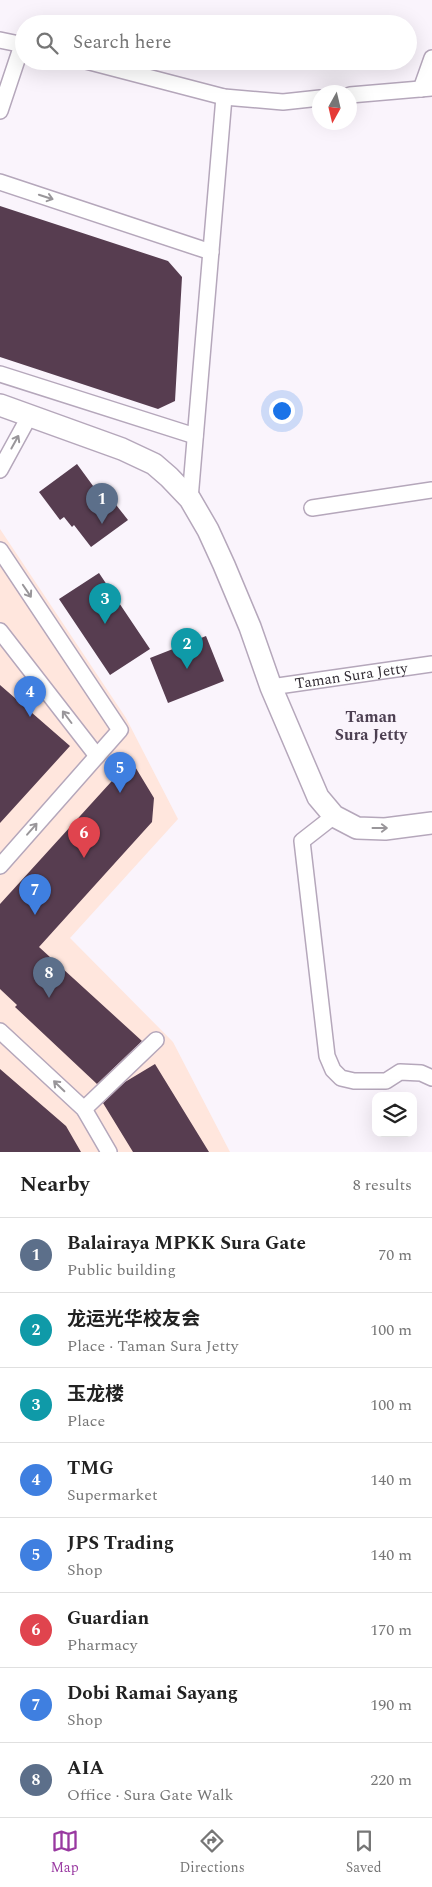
<!DOCTYPE html>
<meta charset="utf-8">
<style>
body{margin:0;font-family:Spectral,"Noto Sans SC",serif;background:#f6f6f6;color:#222}
.controls{position:absolute;right:15px;bottom:15px;display:grid;overflow:hidden;border-radius:10px;box-shadow:0 5px 20px #0002}
.controls button{width:45px;height:45px;display:grid;place-items:center;padding:0;border:0;border-bottom:1px solid #e0e0e0;background:#fff;color:#222;font:25px sans-serif}
.compass{position:absolute;left:312px;top:85px;width:45px;height:45px;border-radius:50%;background:#fff;box-shadow:0 5px 20px #0002;rotate:188deg}
.you{position:absolute;left:281px;top:410px;width:18px;height:18px;margin:-12px;border:4px solid #fff;border-radius:50%;background:#1a73e8;box-shadow:0 0 0 8px #1a73e833}
.badge{display:grid;place-items:center;width:32px;height:32px;border-radius:50%;background:#9939a1;color:#fff;font-size:16px;font-weight:700}
.pin{position:absolute;translate:-50% -41px;filter:drop-shadow(0 1px 2px #0008)}
.pin::after{content:'';position:absolute;top:26px;width:18px;height:15px;background:inherit;clip-path:polygon(0 0,100% 0,50% 100%)}
.list{margin:0;padding:0;list-style:none}
h2{display:flex;justify-content:space-between;align-items:center;height:65px;margin:0;padding:0 20px;font-size:21px}
h2 small{font-size:16px;font-weight:400;color:#767676}
.list li{display:grid;grid-template-columns:32px 1fr auto;gap:15px;align-items:center;box-sizing:border-box;height:75px;padding:0 20px;border-top:1px solid #e0e0e0}
.list b{display:block;font-size:19px;white-space:nowrap}
.list p{margin:0;font-size:16px;white-space:nowrap;color:#767676}
.list em{font-size:16px;font-style:normal;color:#767676}
.icon{flex:none;width:28px;height:28px;fill:none;stroke:currentColor;stroke-width:2;stroke-linecap:round;stroke-linejoin:round}
.map{position:relative;flex:none;width:432px;height:1152px;overflow:hidden}
.search{position:absolute;background:#fff;box-shadow:0 5px 20px #0002;left:15px;right:15px;top:15px;height:55px;display:flex;align-items:center;gap:12px;box-sizing:border-box;padding:0 18px;border-radius:28px;color:#767676;font-size:19px}
.sheet{height:665px;background:#fff}
nav{display:flex;justify-content:space-around;align-items:center;box-sizing:border-box;height:70px;border-top:1px solid #e0e0e0;background:#fff;font-size:14px;color:#767676}
nav a{display:grid;justify-items:center;gap:2px}
nav .on{color:#9939a1}
.map>svg:first-child{display:block}
</style>
<div class="map">
<svg width="432" height="1152" viewBox="0 0 432 1152">
<rect width="100%" height="100%" fill="#faf4fc"/>
<path fill="#ffe6dd" d="M0 529 126 718 178 819 70 938 173 1042 230 1152H0Z"/>
<path fill="#573d50" d="M0 206 168 261 182 277 175 401 158 409 0 357Z
M77 464 107 505 113 501 128 520 91 547 74 525 72 527 64 517 60 520 39 492Z
M99 573 150 649 110 675 59 599Z
M206 636 224 681 168 703 150 658Z
M0 685 70 746 0 823Z
M131 760 154 798 152 822 39 947 142 1041 97 1084 15 1007 17 1005 0 989V904Z
M155 1064 209 1152H133L103 1103 125 1082Z
M0 1069 66 1126 81 1152H0Z"/>
<g fill="none" stroke-linecap="round" stroke-linejoin="round">
<g stroke="#b5a7bb" stroke-width="18">
<g id="street">
<path d="M0 40 24 45"/>
<path d="M86 61 224 97 283 102 320 98"/>
<path d="M421 89 432 58"/>
<path d="M350 95 432 88"/>
<path d="M0 111 22 45"/>
<path d="M0 182 211 252"/>
<path d="M0 374 195 436"/>
<path d="M0 470 30 415"/>
<path d="M190 499 224 97"/>
<path d="M312 508 432 490"/>
<path d="M0 550 120 730 0 866"/>
<path d="M0 631 97 756"/>
<path id="s1" d="M271 687 432 664"/>
<path d="M334 816 302 841 327 1056 333 1070 341 1078 354 1081H386L400 1072 421 1073 432 1078"/>
<path d="M0 1031 84 1109 109 1152"/>
<path d="M84 1109 156 1040"/>
</g>
</g>
<g stroke="#b5a7bb" stroke-width="24">
<path id="secondary" d="M0 405 122 449 154 464 169 477 190 499 208 530 224 565 250 627 271 687 318 797 334 816 357 828 385 829 432 823"/>
</g>
<use href="#street" stroke="#fff" stroke-width="15"/>
<use href="#secondary" stroke="#fff" stroke-width="21"/>
</g>
<defs><path id="oneway-shaft" d="M-6 0H5M1.5-3L5.5 0L1.5 3" fill="none" stroke-width="1.6" stroke-linecap="round" stroke-linejoin="round" transform="scale(1.25)"/></defs>
<g stroke="#99969a">
<use href="#oneway-shaft" transform="translate(46 197) rotate(18)"/>
<use href="#oneway-shaft" transform="translate(15 442) rotate(-61)"/>
<use href="#oneway-shaft" transform="translate(27 591) rotate(56)"/>
<use href="#oneway-shaft" transform="translate(67 717) rotate(-127)"/>
<use href="#oneway-shaft" transform="translate(380 828)"/>
<use href="#oneway-shaft" transform="translate(32 829) rotate(-49)"/>
<use href="#oneway-shaft" transform="translate(59 1086) rotate(-136)"/>
</g>
<g text-anchor="middle" dominant-baseline="central" stroke-width="5" stroke-linejoin="round" paint-order="stroke">
<g font-size="15" fill="#332d35" stroke="#faf4fc">
<text stroke="none"><textPath href="#s1" startOffset="81">Taman Sura Jetty</textPath></text>
</g>
<g font-size="16" font-weight="bold" fill="#4d4052" stroke="#faf4fc">
<text x="371" y="717">Taman<tspan x="371" dy="18">Sura Jetty</tspan></text>
</g>
</g>
</svg>
<div class="controls">
<button><svg class="icon" aria-label="layers" viewBox="0 0 24 24"><path d="M12 4l9 5-9 5-9-5zM3 14l9 5 9-5"/></svg></button>
</div>
<svg class="compass" viewBox="-18 -18 36 36"><path d="M0-13l5 13h-10z" fill="#e53935"/><path d="M0 13l5-13h-10z" fill="#767676"/></svg>
<div class="you"></div>
<div class="pin badge" style="left:102px;top:524px;background:#5c6f8a">1</div>
<div class="pin badge" style="left:187px;top:669px;background:#0f9aa8">2</div>
<div class="pin badge" style="left:105px;top:624px;background:#0f9aa8">3</div>
<div class="pin badge" style="left:30px;top:717px;background:#3f7fe0">4</div>
<div class="pin badge" style="left:120px;top:793px;background:#3f7fe0">5</div>
<div class="pin badge" style="left:84px;top:858px;background:#e0444e">6</div>
<div class="pin badge" style="left:35px;top:915px;background:#3f7fe0">7</div>
<div class="pin badge" style="left:49px;top:998px;background:#5c6f8a">8</div>
<div class="search"><svg class="icon" aria-label="search" viewBox="0 0 24 24"><circle cx="10" cy="10" r="6"/><path d="M15 15l6 6"/></svg>Search here</div>
</div>
<section class="sheet">
<h2>Nearby<small>8 results</small></h2>
<ul class="list">
<li><span class="badge" style="background:#5c6f8a">1</span><div><b>Balairaya MPKK Sura Gate</b><p>Public building</p></div><em>70 m</em></li>
<li><span class="badge" style="background:#0f9aa8">2</span><div><b>龙运光华校友会</b><p>Place · Taman Sura Jetty</p></div><em>100 m</em></li>
<li><span class="badge" style="background:#0f9aa8">3</span><div><b>玉龙楼</b><p>Place</p></div><em>100 m</em></li>
<li><span class="badge" style="background:#3f7fe0">4</span><div><b>TMG</b><p>Supermarket</p></div><em>140 m</em></li>
<li><span class="badge" style="background:#3f7fe0">5</span><div><b>JPS Trading</b><p>Shop</p></div><em>140 m</em></li>
<li><span class="badge" style="background:#e0444e">6</span><div><b>Guardian</b><p>Pharmacy</p></div><em>170 m</em></li>
<li><span class="badge" style="background:#3f7fe0">7</span><div><b>Dobi Ramai Sayang</b><p>Shop</p></div><em>190 m</em></li>
<li><span class="badge" style="background:#5c6f8a">8</span><div><b>AIA</b><p>Office · Sura Gate Walk</p></div><em>220 m</em></li>
</ul>
</section>
<nav>
<a class="on"><svg class="icon" aria-label="map" viewBox="0 0 24 24"><path d="M3 6l6-2 6 2 6-2v14l-6 2-6-2-6 2zM9 4v14M15 6v14"/></svg>Map</a>
<a><svg class="icon" aria-label="directions" viewBox="0 0 24 24"><path d="M12 3l9 9-9 9-9-9zM9 14v-3h6M13 9l2 2-2 2"/></svg>Directions</a>
<a><svg class="icon" aria-label="saved" viewBox="0 0 24 24"><path d="M7 4h10v16l-5-4-5 4z"/></svg>Saved</a>
</nav>
